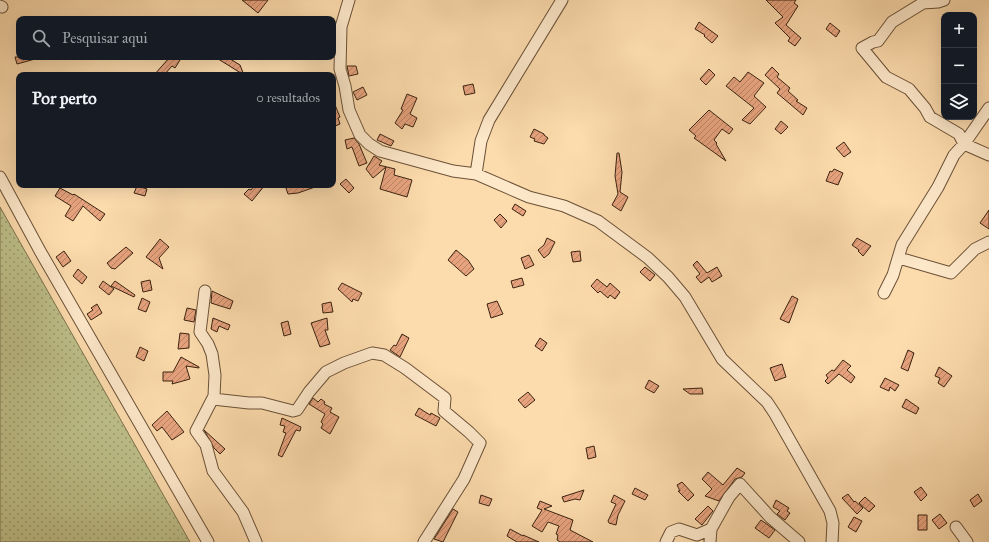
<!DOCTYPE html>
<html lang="pt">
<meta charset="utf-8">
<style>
body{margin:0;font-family:"IM FELL Great Primer",serif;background:#20242c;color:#f1f3f6}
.controls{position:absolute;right:12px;top:12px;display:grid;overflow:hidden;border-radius:8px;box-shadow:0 4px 16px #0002}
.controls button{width:36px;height:36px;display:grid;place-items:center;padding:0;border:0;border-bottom:1px solid #363941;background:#171b24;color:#f1f3f6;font:20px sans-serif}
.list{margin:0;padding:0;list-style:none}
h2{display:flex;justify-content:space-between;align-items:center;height:52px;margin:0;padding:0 16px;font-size:17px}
h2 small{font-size:13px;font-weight:400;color:#9ea1a6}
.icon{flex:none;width:22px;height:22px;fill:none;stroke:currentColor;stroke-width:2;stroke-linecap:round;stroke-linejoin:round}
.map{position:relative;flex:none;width:989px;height:542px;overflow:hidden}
.search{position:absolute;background:#171b24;box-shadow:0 4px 16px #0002;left:16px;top:16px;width:320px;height:44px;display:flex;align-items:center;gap:10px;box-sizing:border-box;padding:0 14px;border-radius:8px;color:#9ea1a6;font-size:15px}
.panel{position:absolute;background:#171b24;box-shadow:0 4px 16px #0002;left:16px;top:72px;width:320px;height:116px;border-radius:8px}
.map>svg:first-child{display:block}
</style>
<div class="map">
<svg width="989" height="542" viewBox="0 0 989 542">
<defs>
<pattern id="grass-dots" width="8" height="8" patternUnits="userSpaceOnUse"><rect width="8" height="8" fill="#bec08a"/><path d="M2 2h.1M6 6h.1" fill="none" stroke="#9c9c6f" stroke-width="1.8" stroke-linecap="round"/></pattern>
<pattern id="building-hatch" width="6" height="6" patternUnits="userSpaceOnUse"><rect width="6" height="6" fill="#e7a37e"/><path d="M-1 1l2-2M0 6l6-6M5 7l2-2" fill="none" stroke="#bc8466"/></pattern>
</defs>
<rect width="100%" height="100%" fill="#fcdbad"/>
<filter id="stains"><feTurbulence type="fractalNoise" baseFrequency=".005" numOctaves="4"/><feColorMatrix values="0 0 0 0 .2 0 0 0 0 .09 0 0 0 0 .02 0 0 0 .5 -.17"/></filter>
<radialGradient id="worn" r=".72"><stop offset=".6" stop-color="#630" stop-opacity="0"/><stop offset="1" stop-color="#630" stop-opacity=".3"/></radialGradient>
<path fill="url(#grass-dots)" stroke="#7c724d" d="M0 207 190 542H0Z"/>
<path fill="url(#building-hatch)" stroke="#3b2310" d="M242 0H268L258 13Z
M766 0H796L794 3 798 6 786 25 801 38 795 46 788 41 790 38 775 23 783 17Z
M699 22 718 36 712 43 704 36 705 35 695 29Z
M830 23 840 31 836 37 826 29Z
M15 57H35V59L17 64Z
M170 57H176L180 60 175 68 172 66 164 75H154Z
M215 57H227L240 65 244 75Z
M347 66H356L358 74 349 76Z
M772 67 779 74 777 77 790 88 788 91 798 100 796 101 807 108 803 115 777 93 780 89 765 75Z
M709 69 715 75 706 85 700 79Z
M748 72 764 83 754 96 766 107 750 124 742 120 754 108 726 86 734 77 740 82Z
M473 84 475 93 465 95 463 86Z
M363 87 367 95 357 100 353 92Z
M407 94 417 98 410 114 417 118 413 127 405 124 402 129 395 123 403 110 401 109Z
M333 100 340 117 338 118 340 124 333 127Z
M709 110 733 129 729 134 722 129 714 140 717 143 716 144 726 161 694 138 696 136 689 130Z
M781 121 788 127 781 134 775 129Z
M534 129 544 134V135L548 138 544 144 534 141 535 139 530 137Z
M380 134 394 141 391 146 377 140Z
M354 138 359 144 367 163 359 166 352 147 347 149 345 140Z
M844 142 851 152 844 157 836 148Z
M617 153H619L622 172 620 192 628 197 621 211 612 205 618 194 615 176Z
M374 156 382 161 379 165 395 169 394 175 412 180 407 197 380 189 386 167 373 178 366 169Z
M834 169 843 173 838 185 826 181 830 171 832 172Z
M346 179 354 188 349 193 340 184Z
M255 185H265L252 201 244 194 249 189 251 190Z
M295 185H318V186L298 193 288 194 286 188Z
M137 186 147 189 145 196 134 193Z
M60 188 73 195 74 194 105 214 100 221 83 206 73 221 65 216 71 206 55 196Z
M515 204 526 211 523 216 512 209Z
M989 210V229L980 223Z
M500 214 507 221 501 228 494 220Z
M547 238 555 242 549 254 544 258 538 250 544 245Z
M857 238 871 246 863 256 858 251 859 250 852 245Z
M160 239 169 247 159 258 163 269 146 257Z
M126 247 133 253 115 269 111 268 107 263Z
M456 250 468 260 474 269 466 276 448 260Z
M64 251 71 261 63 267 56 257Z
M580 251 581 261 573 262 571 252Z
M529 255 534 265 525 269 521 258Z
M697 261 707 273 717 267 722 276 712 282 709 277 701 283 696 277 700 274 693 265Z
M645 267 655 275 650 281 640 272Z
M78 269 87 277 82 284 73 276Z
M522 278 524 285 513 288 511 281Z
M597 279 607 287 610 283 620 292 615 299 610 295 608 298 600 291 598 293 591 286Z
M150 280 152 290 143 292 141 282Z
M103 281 114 289 109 295 99 287Z
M115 281 135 295 134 297 111 286Z
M342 283 362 293 358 301 353 299 352 302 338 289Z
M212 291 233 301 230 309 211 303Z
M792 296 798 299 789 323 780 319Z
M142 298 150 302 146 312 138 309Z
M497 301 503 314 491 318 487 304Z
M331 302 333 312 323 313 322 304Z
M97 304 102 313 91 320 87 314 93 310 91 308Z
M187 308 196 310 194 322 184 320Z
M213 318 230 325 228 330 219 326 217 332 211 329Z
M327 318 328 330H325L330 344 320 347 311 323Z
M288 321 291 334 284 336 281 323Z
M180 333 189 334V348L178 349Z
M402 334 409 338 400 357 390 350 394 345 396 346Z
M540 338 547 343 542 351 535 346Z
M140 347 148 351 144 361 136 357Z
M908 350 914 353 908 371 901 368Z
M181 357 199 367V368L186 366 190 379 172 384 173 381H163V372H173Z
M843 360 851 366 847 370 855 377 851 383 839 374 828 384 825 381 828 378 826 375 832 370 834 371Z
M782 364 786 377 775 381 770 368Z
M939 367 952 376 944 387 938 383 940 378 935 376Z
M885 378 899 385 895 391 890 387 889 391 880 387Z
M649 380 659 386 654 393 645 388Z
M702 388 703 394H690L683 389Z
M528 392 535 400 525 408 518 400Z
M313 398 318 402 321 399 325 402 324 404 332 408 330 412 339 417 330 434 321 428 323 424 321 422 325 414 309 404Z
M906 399 919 408 916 414 902 407Z
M419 408 430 415 431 413 440 418 436 426 415 415Z
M167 411 184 432 172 440 162 427 157 431 152 425Z
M282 418 301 427 300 431 296 430 282 457 278 455 286 433 283 432 285 426 280 425Z
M204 430 225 449 220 454 214 448Z
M594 446 596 457 588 459 586 448Z
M737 468 745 473 742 477 735 479 719 501 705 496 712 489 702 479 708 472 723 485Z
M682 482 694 495 688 501 678 491H680L677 485Z
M921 487 927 495 921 501 914 492Z
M635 488 648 495 645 500 632 494Z
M584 490 580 500 575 499 564 502 562 497Z
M848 494 854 502 855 501 863 508 857 514 842 498Z
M978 494 982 501 974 507 970 500Z
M481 495 492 499 489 506 479 503Z
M614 495 625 501 618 515 616 525 609 523 608 521 616 504 611 502Z
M865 497 875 506 869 512 859 503Z
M776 500 789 508 787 511 790 513 785 520 777 514 780 511 773 507Z
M540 501 552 506 544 509 573 520 570 530 593 542H560L557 540 558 535 556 534 559 526 548 522 542 532 532 526 542 510 537 508Z
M708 506 713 511 702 525 695 519Z
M453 509 458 512 443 542 434 539Z
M940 514 947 523 939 529 932 520Z
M918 515H927V530H918Z
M854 517 862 521 856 532 848 527Z
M761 520 775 530 769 538 755 528Z
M510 529 523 536V535L539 542H517L507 536Z"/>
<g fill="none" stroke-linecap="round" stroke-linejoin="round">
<g stroke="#6b5137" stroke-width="13">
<path id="minor" d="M349 0 341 27 340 69 345 86 349 110 360 135 369 144 380 151 453 171 476 174 529 197 564 206 598 221 648 258 668 277 685 297 722 359 767 402 775 414 830 511 833 523 832 542
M944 0 938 2 923 3 892 22 878 41 873 42 862 48 886 77 909 89 925 108 930 117 959 134 964 144 989 155
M0 6 2 7
M476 174 481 141 489 120 562 0
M0 177 40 251 208 542
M899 258 951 273 975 249 989 242
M205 291 200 332 208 344 212 354 215 375 214 396 196 431 206 445 213 471 243 512 256 542
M884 293 893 275 902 245 938 187 954 155 964 144 989 108
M213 399 249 403H262L293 411 297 410 309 392 326 372 344 363 372 353 384 355 405 368 445 398 444 411 469 432 480 443 464 479 424 542
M956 527 967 542
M666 542 671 532 679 529 697 535 711 529 729 497 740 484 770 517 799 542
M710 542 711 529"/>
</g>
<use href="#minor" stroke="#fde8ca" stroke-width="11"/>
</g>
<rect width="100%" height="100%" filter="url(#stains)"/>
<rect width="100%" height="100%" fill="url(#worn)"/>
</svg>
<div class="controls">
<button>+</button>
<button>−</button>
<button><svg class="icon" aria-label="layers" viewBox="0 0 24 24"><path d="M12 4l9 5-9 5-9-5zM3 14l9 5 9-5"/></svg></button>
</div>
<div class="search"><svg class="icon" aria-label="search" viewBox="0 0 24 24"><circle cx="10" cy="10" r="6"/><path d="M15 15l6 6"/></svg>Pesquisar aqui</div>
<section class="panel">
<h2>Por perto<small>0 resultados</small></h2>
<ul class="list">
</ul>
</section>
</div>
